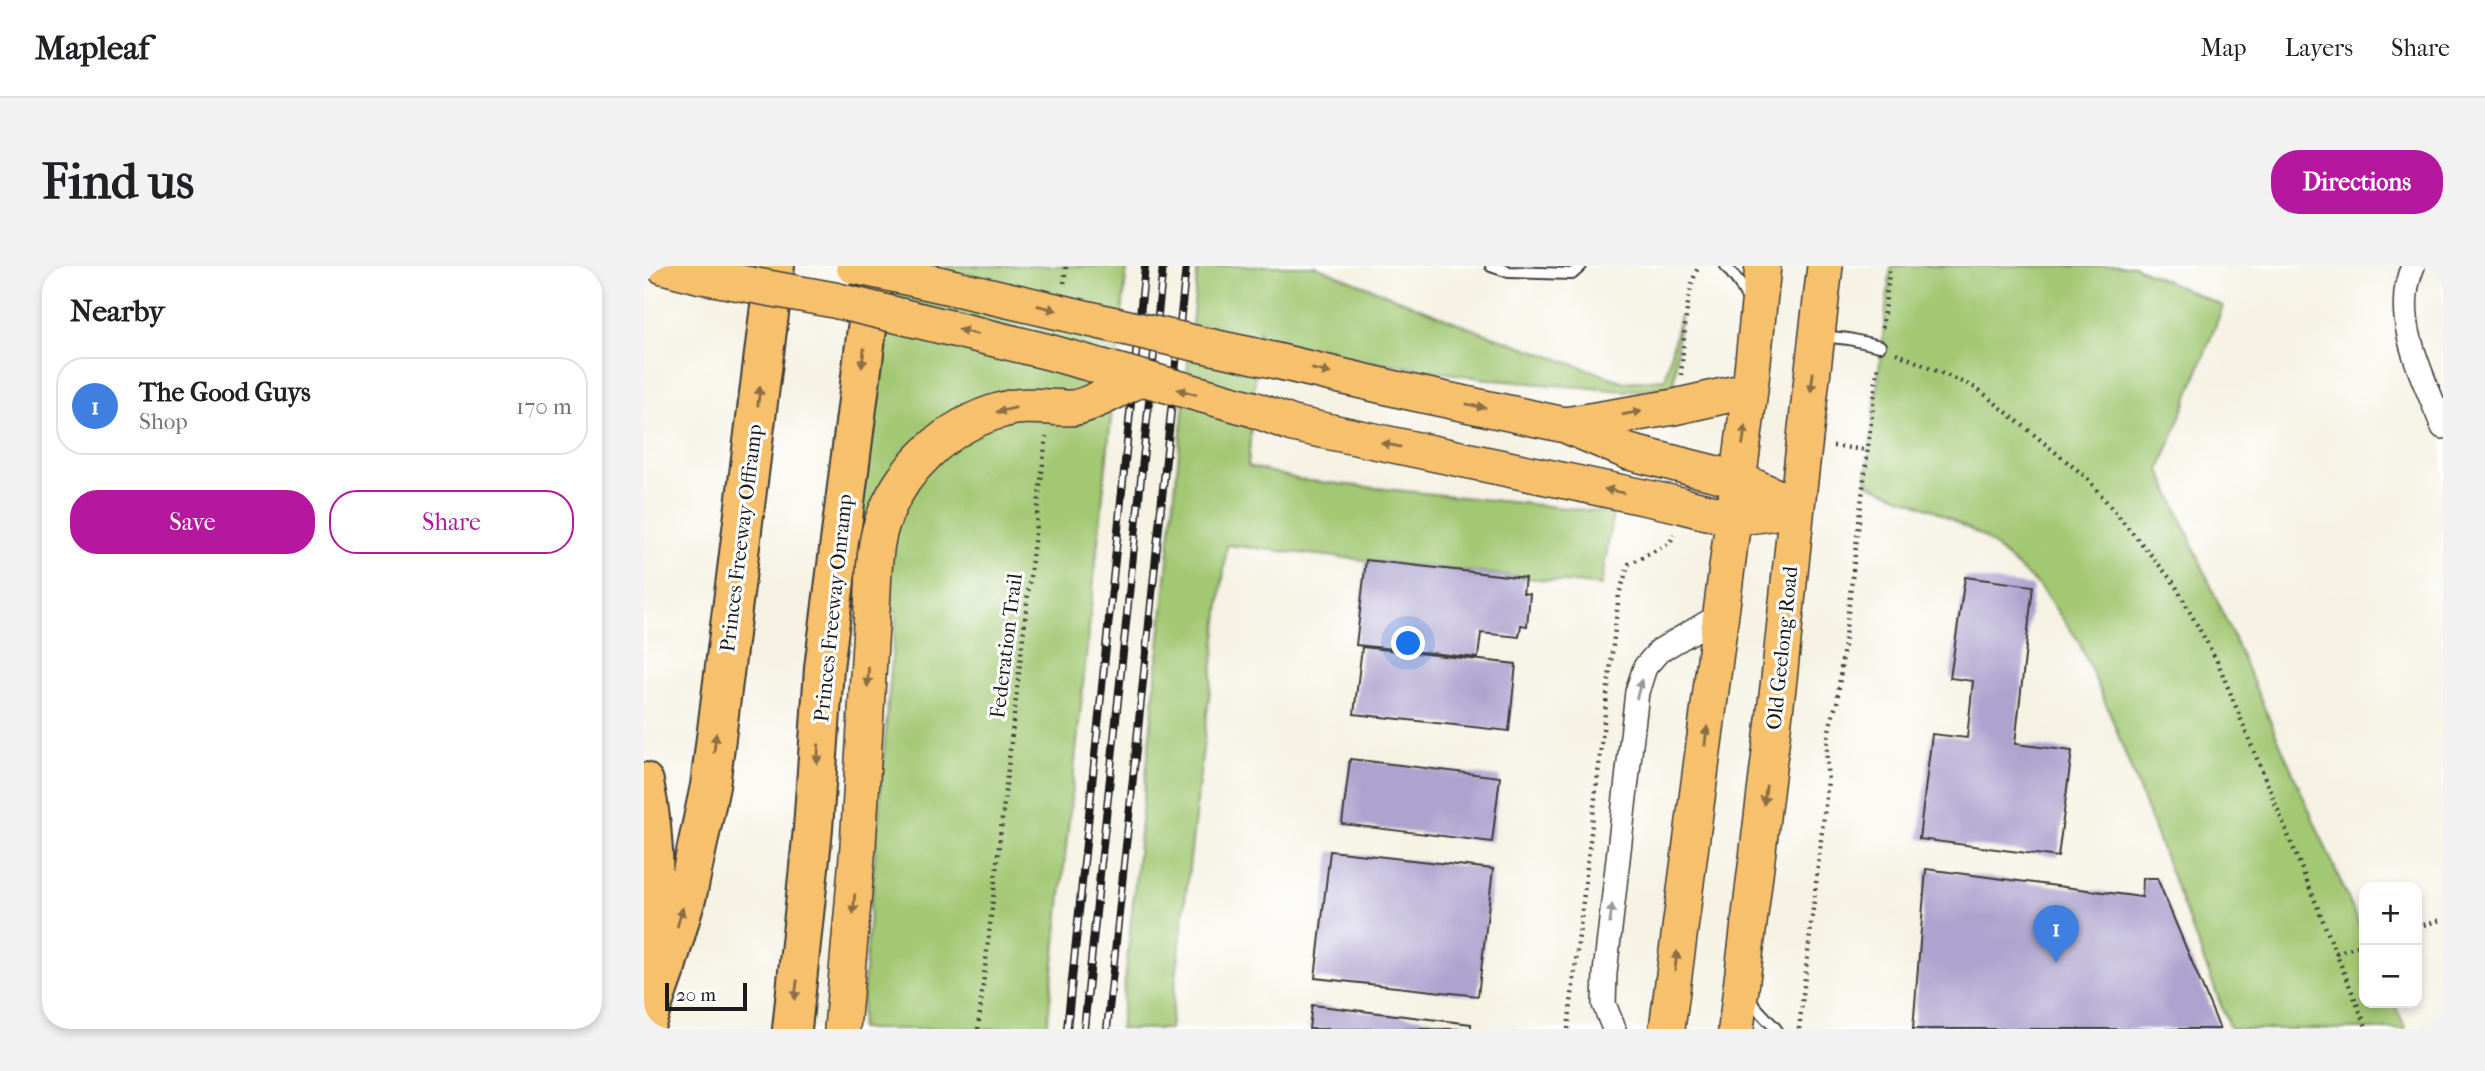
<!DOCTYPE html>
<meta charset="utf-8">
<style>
body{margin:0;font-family:"IM FELL French Canon",serif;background:#f2f2f2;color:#202124}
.controls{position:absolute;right:21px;bottom:21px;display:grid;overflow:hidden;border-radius:14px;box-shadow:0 4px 10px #0003}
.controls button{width:63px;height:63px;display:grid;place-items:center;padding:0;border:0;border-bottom:2px solid #e0e0e0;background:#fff;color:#202124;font:35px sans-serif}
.scale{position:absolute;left:21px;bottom:18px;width:82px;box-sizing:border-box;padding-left:7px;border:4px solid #1c1c1c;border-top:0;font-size:19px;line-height:24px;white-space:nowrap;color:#1c1c1c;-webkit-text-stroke:5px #fff;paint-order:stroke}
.you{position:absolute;left:765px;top:378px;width:24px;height:24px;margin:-18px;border:5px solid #fff;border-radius:50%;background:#1a73e8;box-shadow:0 0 0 10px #1a73e833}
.badge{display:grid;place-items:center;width:46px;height:46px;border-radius:50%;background:#b5179e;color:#fff;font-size:23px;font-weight:700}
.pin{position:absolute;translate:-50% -58px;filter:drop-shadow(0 2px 4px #0008)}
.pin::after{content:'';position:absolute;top:37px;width:24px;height:21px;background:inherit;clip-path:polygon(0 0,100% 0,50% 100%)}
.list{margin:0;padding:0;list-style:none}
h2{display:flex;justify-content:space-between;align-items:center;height:91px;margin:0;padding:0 28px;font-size:30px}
h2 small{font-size:23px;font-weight:400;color:#757577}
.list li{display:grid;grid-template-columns:46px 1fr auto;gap:21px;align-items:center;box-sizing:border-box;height:98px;margin:0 14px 14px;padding:0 14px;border:2px solid #e0e0e0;border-radius:28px}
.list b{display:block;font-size:26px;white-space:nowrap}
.list p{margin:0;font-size:23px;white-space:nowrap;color:#757577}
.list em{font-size:23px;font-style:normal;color:#757577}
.actions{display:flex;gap:14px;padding:21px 28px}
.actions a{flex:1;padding:16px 0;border:2px solid #b5179e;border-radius:28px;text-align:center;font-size:24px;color:#b5179e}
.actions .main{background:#b5179e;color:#fff}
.map{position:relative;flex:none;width:1799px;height:763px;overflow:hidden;border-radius:28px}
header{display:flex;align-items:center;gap:42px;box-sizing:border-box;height:98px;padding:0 35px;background:#fff;border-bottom:2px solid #e0e0e0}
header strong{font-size:33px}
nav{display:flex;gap:38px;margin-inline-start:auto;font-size:24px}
.intro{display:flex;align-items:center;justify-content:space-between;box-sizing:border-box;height:168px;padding:0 42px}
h1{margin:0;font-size:49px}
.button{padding:18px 32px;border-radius:28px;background:#b5179e;color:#fff;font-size:24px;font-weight:700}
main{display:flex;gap:42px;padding:0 42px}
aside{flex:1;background:#fff;border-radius:28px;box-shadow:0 4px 10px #0003}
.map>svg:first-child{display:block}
</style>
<header>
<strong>Mapleaf</strong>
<nav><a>Map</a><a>Layers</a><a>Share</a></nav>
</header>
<div class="intro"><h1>Find us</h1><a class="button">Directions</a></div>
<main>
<aside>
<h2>Nearby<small></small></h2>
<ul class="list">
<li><span class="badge" style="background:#3f7fe0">1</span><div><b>The Good Guys</b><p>Shop</p></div><em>170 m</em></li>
</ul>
<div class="actions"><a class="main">Save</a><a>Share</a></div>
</aside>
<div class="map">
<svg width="1799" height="763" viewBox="0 0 1799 763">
<rect width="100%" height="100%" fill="#fff"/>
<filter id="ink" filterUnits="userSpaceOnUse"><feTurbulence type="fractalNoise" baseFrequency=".0143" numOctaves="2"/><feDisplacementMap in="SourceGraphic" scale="14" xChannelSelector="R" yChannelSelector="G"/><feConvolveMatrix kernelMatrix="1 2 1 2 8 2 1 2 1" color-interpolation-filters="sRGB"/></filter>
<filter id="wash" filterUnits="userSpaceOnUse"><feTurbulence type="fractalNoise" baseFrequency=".00686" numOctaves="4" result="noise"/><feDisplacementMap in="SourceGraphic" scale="28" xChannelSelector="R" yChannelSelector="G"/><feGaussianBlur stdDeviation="1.57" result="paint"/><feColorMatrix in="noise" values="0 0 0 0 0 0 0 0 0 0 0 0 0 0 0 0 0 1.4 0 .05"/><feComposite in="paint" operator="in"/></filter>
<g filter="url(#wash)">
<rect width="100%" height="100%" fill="#f5f2e3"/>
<path fill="#a3c873" stroke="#607248" stroke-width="2" d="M243 0H483L403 763H216L252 345 202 338Z
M554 0H672L834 65 980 116 1021 113 1036 49 1030 121 981 125 850 114 667 86 619 76 615 63 604 200 657 214 969 247 957 320 583 279 526 763H476Z
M1247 0H1490L1579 40 1516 204 1720 669V737H1750L1762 763H1586L1465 445 1434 374 1395 320 1340 271 1292 245 1222 217Z"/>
<g id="blocks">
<path fill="#aca3ce" d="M722 294 881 312 879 327 886 328 883 360 877 359 875 371 837 367 834 392 712 379Z
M1321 311 1389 320 1371 478 1428 485 1414 591 1275 573 1288 468 1323 472 1329 415 1306 412Z
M718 381 872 398 865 465 710 448Z
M706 493 856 511 848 576 698 558Z
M686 585 849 603 834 730 671 712Z
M1282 603 1498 631 1499 612H1513L1576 763H1269Z
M668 739 827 758V763H665Z"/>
</g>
</g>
<g filter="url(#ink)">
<use href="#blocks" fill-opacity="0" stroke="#3d3c3a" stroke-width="2"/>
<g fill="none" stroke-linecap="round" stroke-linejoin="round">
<g stroke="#3d3c3a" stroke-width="14">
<path id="lane" d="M847 0 865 6 928 8 937 0
M1082 0 1095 17 1105 36
M1177 70 1205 73 1236 80
M1105 734 1132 763"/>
</g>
<g stroke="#3d3c3a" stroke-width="26">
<path id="street" d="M1769 0C1746 53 1780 112 1799 161
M970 763 960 738 961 707 993 426 1001 401 1015 385 1078 348"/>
</g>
<g stroke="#3d3c3a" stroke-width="38">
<path id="primary" d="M19 0 58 10
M611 90 765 126 921 159 985 186 1093 213 1153 240
M609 143 649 158 1037 239C1082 253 1107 254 1153 240
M921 159 1030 141 1106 124
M198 763 214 580 228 343
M1023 763 1106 124 1119 0
M1092 763 1135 413 1153 240 1181 0"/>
</g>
<g stroke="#3d3c3a" stroke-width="42">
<path id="highway" d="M0 516C13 577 12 643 1 705
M0 763 22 701 43 629 66 520 131 0
M148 763 169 563 180 402 231 0"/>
</g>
<path stroke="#3d3c3a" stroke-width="4.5" stroke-dasharray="2 5" stroke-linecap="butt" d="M420 17 422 0
M1238 62 1246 0
M1252 87 1334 123 1443 212 1530 317 1574 397 1723 763
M1037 109C1040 80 1041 24 1055 0
M1189 180 1223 184
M1773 661 1799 653
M1692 687 1720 678
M334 763 402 171
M924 763 975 328 985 298 1026 277 1030 268
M1155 763 1184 514C1181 487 1183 463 1193 437L1234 98"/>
<use href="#lane" stroke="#fff" stroke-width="10"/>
<use href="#street" stroke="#fff" stroke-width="23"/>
<use href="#primary" stroke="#f7c06c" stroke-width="35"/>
<use href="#highway" stroke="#f7c06c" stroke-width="38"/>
<g stroke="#1c1c1c" stroke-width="8">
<path id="rail" d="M423 763 501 0
M440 763 519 0
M463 763 542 0"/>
</g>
<use href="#rail" stroke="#fff" stroke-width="5" stroke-dasharray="16" stroke-linecap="butt"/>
<g stroke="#3d3c3a" stroke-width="38" stroke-linecap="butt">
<path id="primary-bridge" d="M210 0C345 27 477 63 611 90
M58 10 190 34 401 85 609 143
M228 343C230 315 229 284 238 257 256 203 303 159 358 144 381 137 404 142 427 142 441 142 481 120 496 113"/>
</g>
<use href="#primary-bridge" stroke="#f7c06c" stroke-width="35"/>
</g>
<defs><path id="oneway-solid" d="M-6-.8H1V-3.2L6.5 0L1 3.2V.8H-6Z" transform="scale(1.75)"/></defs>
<g fill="#8a6e44">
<use href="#oneway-solid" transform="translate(403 42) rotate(14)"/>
<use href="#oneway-solid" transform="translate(324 66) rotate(-166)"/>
<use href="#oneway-solid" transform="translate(219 92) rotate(97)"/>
<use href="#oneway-solid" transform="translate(677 105) rotate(13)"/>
<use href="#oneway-solid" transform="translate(1168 116) rotate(97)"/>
<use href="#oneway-solid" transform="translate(543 126) rotate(-165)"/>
<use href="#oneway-solid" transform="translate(115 130) rotate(-83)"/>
<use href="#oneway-solid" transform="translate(832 140) rotate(12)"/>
<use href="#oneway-solid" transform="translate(362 144) rotate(167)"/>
<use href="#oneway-solid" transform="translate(988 147) rotate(-10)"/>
<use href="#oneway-solid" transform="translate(1100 169) rotate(-82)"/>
<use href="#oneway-solid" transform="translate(747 179) rotate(-168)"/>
<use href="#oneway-solid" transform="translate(970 225) rotate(-168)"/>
<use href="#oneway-solid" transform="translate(224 411) rotate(93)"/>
<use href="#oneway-solid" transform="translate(1062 470) rotate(-83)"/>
<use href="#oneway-solid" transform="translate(71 477) rotate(-83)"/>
<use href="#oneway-solid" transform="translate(174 488) rotate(94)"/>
<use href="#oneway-solid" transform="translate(1121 529) rotate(97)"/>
<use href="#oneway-solid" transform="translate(210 638) rotate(94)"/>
<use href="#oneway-solid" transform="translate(36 651) rotate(-74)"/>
<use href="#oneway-solid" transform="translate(1032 695) rotate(-83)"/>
<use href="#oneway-solid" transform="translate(152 724) rotate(97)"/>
</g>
<g fill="#999">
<use href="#oneway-solid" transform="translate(995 423) rotate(-76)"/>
<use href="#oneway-solid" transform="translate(967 648) rotate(-83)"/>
</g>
</g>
<g text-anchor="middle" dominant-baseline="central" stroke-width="6" stroke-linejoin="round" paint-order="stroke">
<g font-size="21" fill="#1c1c1c" stroke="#fff">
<text transform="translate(97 272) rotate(-83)">Princes Freeway Offramp</text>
<text transform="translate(189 342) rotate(-84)">Princes Freeway Onramp</text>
<text transform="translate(362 380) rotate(-83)">Federation Trail</text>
<text transform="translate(1138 382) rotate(-84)">Old Geelong Road</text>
</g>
</g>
</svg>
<div class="controls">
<button>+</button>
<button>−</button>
</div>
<div class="scale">20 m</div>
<div class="you"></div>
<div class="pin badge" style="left:1412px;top:697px;background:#3f7fe0">1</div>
</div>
</main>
